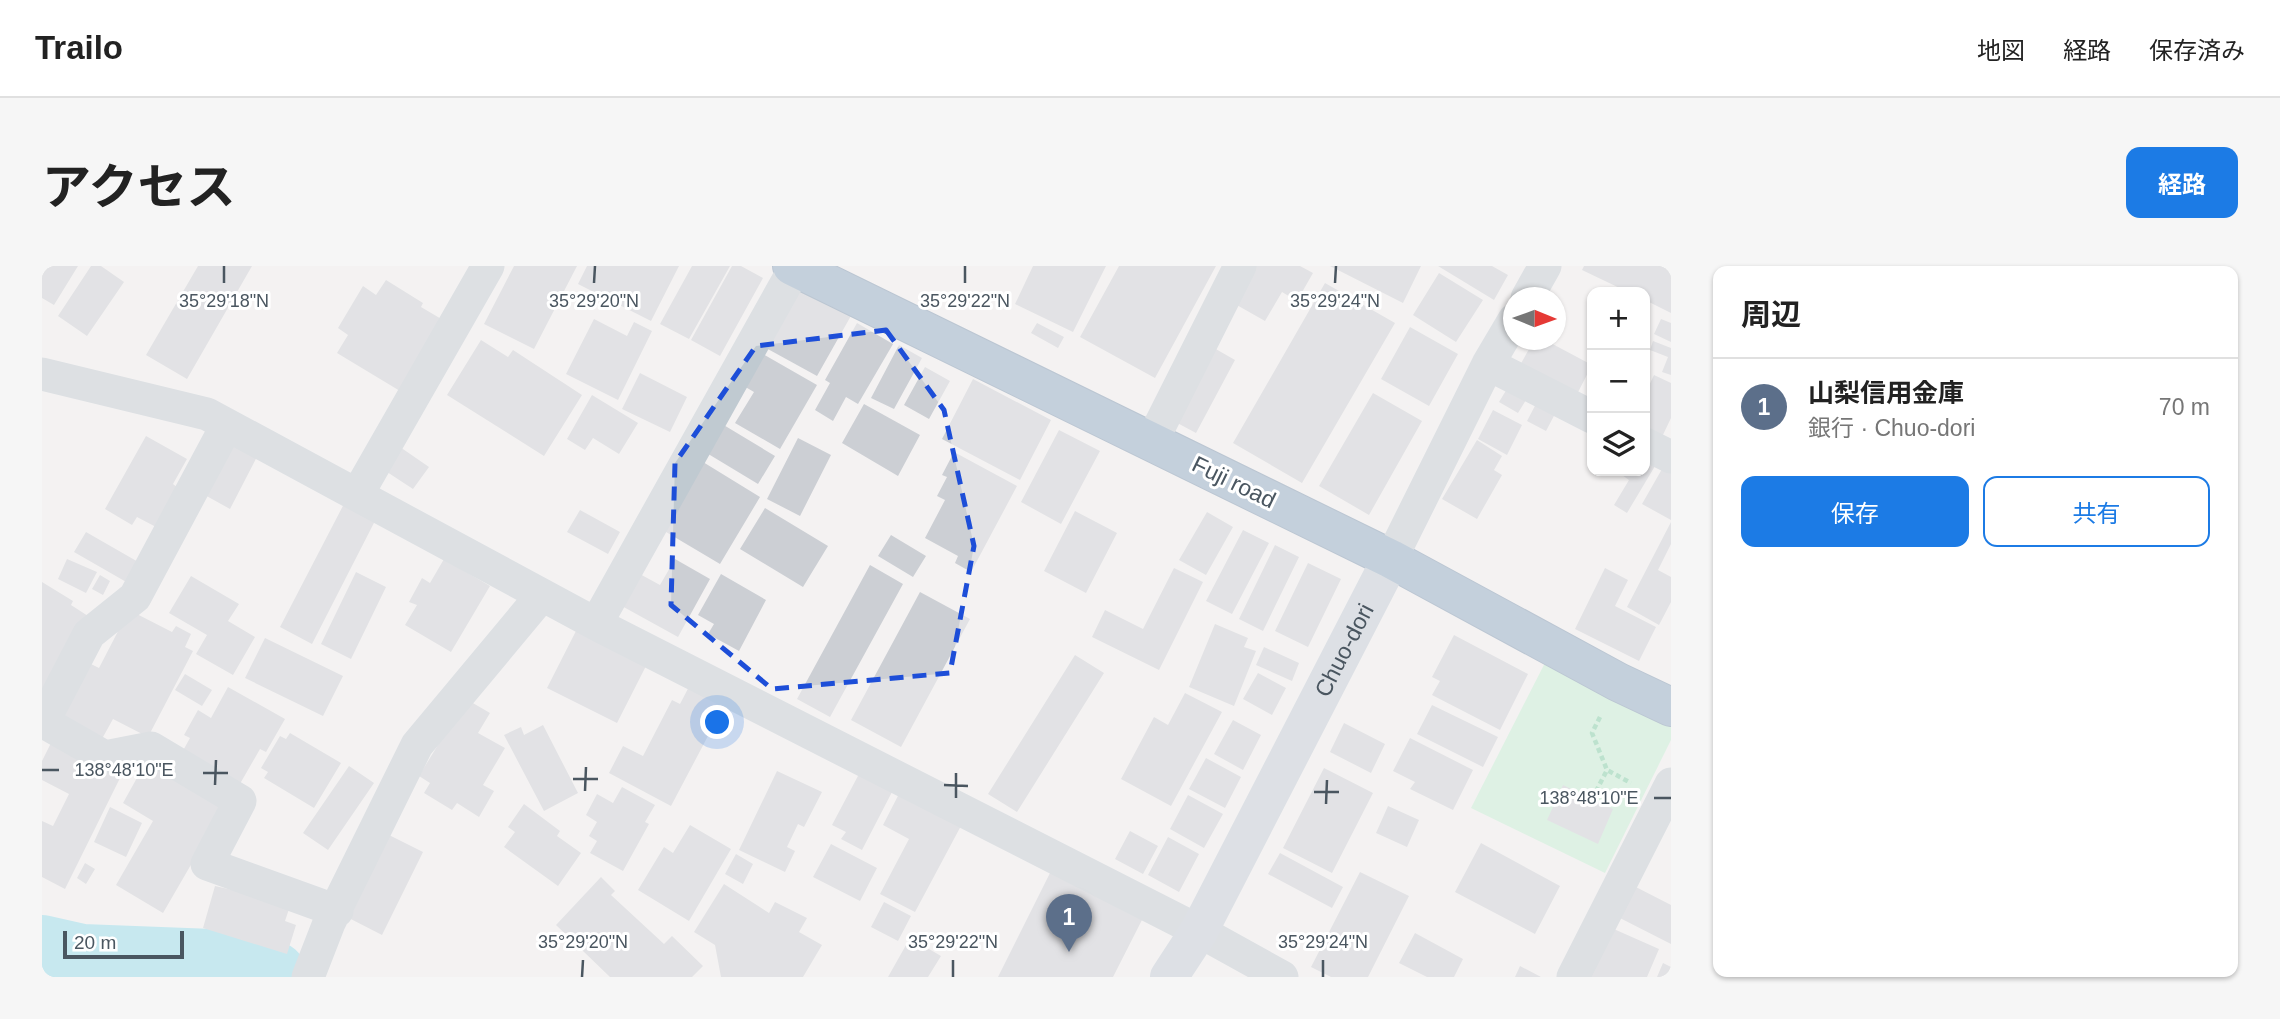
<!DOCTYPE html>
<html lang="ja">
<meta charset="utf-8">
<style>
body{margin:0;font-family:Helvetica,"Noto Sans JP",sans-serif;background:#f6f6f6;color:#222}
.controls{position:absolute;right:21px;top:21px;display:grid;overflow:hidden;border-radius:14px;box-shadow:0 2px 5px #0004}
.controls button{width:63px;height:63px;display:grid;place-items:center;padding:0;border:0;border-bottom:2px solid #e0e0e0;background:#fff;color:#222;font:35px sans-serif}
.compass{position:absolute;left:1461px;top:21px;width:63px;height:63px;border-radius:50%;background:#fff;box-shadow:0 2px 5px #0004;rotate:91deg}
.scale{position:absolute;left:21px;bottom:18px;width:121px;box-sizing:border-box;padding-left:7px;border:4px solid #4a5660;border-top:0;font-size:19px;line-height:24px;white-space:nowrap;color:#4a5660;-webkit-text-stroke:5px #fff;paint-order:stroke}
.you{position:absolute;left:676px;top:457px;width:24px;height:24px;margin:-18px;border:5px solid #fff;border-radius:50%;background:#1a73e8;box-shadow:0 0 0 10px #1a73e833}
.badge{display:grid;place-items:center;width:46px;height:46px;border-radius:50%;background:#1c7be5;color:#fff;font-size:23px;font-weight:700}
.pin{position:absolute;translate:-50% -58px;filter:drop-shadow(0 2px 4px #0008)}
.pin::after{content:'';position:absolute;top:37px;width:24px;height:21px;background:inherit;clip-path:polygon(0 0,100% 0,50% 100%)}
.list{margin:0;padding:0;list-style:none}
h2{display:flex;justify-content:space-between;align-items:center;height:91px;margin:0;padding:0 28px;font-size:30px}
h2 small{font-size:23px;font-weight:400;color:#767676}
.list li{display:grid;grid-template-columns:46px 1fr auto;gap:21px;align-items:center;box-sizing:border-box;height:98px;padding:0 28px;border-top:2px solid #e0e0e0}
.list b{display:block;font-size:26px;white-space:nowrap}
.list p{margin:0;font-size:23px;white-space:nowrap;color:#767676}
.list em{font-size:23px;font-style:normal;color:#767676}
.actions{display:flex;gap:14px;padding:21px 28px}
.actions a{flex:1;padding:16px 0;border:2px solid #1c7be5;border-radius:14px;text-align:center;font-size:24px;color:#1c7be5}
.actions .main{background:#1c7be5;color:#fff}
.icon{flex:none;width:38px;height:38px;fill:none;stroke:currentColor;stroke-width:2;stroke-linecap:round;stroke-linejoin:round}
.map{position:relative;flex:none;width:1629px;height:711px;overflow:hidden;border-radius:14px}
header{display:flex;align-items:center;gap:42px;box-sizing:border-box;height:98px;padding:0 35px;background:#fff;border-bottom:2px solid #e0e0e0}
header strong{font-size:33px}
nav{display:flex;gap:38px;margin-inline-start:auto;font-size:24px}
.intro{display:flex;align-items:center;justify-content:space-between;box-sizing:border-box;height:168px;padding:0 42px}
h1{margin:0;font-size:49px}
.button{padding:18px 32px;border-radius:14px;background:#1c7be5;color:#fff;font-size:24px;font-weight:700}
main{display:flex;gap:42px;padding:0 42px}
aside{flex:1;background:#fff;border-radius:14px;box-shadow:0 2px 5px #0004}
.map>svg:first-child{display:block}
</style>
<header>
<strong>Trailo</strong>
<nav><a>地図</a><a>経路</a><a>保存済み</a></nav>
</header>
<div class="intro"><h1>アクセス</h1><a class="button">経路</a></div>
<main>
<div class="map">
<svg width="1629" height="711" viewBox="0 0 1629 711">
<rect width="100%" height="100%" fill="#f4f2f2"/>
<path fill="#c3f0d3" d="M1508 387 1629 455V474L1563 607 1429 542Z"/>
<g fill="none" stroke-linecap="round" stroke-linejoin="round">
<path stroke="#90dcec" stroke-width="72" d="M0 685 40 694 196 700 230 711"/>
</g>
<path fill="#cccfd4" d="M0 0H36L12 39 0 32Z
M49 0H59L82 16 45 70 16 50Z
M156 0H210L145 113 104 89Z
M472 0H535L492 83 442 58Z
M545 0H637L609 55 536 18Z
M650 0H688L647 73 618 58Z
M690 0H699L721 12 678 90 649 74Z
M991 0H1064L1031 66 973 38Z
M1077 0H1174L1113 112 1038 71Z
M1214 0H1258L1271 7 1255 35 1240 26 1223 55 1193 38Z
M1288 0H1379L1361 37Z
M1396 0H1450L1466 9 1452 34Z
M1542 0H1629V47L1603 34V26H1586L1540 4Z
M1397 7 1441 34 1414 76 1371 49Z
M344 14 381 37 379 41 401 54 358 125 295 87 306 69 296 62 321 20 334 29Z
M1283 17 1353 57 1260 217 1191 177Z
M758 20 810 48 775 110 724 82Z
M552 53 585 70 592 56 610 65 576 134 524 108Z
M1619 53 1629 57V76L1612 68Z
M815 57 851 78 816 138 804 131 791 155 773 144 788 117 783 114Z
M995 57 1022 71 1016 82 989 67Z
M1368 61 1416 88 1387 140 1339 113Z
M439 74 466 91 471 84 540 129 502 190 405 129Z
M1492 74H1503L1550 99 1533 132 1477 101Z
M1611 75 1629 82V109L1620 106 1626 91 1608 84Z
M1165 78 1193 94 1154 167 1126 152Z
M857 79 880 92 852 143 829 132Z
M719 87 775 119 738 183 693 157 712 126 700 119Z
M883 101 908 115 887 153 862 139Z
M598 107 645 131 628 166 580 143Z
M1612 109 1629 117V152L1619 173 1603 164V128Z
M931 113 1009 154 978 214 900 173Z
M1468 118 1487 129 1476 147 1457 136Z
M1331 127 1380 155 1327 249 1277 220Z
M550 129 596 157 577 188 551 172 543 184 525 173Z
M1495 136 1514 146 1504 165 1485 155Z
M822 138 878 169 856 210 800 177Z
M1451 144 1480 159 1465 189 1436 173Z
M680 158 733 190 716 218 663 186Z
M1017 164 1058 185 1019 258 979 236Z
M104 170 145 193 131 218 136 222 114 261 95 251 90 259 63 243Z
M191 171 218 185 188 243 161 228Z
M756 172 789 189 758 250 725 233Z
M1435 174 1460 190 1452 204 1460 209 1435 253 1400 233Z
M358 181 387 201 371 223 342 204Z
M912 186 975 220 929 306 913 297 916 290 883 272 903 234 895 230 905 211 900 209Z
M1603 188 1616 195 1585 247 1572 239 1587 214 1580 209 1583 205H1603Z
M661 196 718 231 678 298 619 263Z
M1624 196 1629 199V254L1600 238Z
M304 234 335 251 270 378 238 361Z
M723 242 786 280 761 321 698 283Z
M538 244 578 266 566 288 525 266Z
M1033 245 1075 267 1044 327 1002 305Z
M1165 246 1191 261 1164 309 1137 294Z
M1629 256V278L1616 304 1629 311V336L1617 359 1585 341Z
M1201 264 1227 277 1190 348 1164 335Z
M44 266 98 297 86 317 32 286Z
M849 269 884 290 871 311 836 290Z
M1233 279 1257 291 1221 365 1197 353Z
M25 293 55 306 44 327 16 313Z
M402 293 448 320 409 386 363 359 375 339 367 336 380 312 388 317Z
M633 293 668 313 636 371 578 339 596 307 618 319Z
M1266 297 1299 313 1266 381 1233 365Z
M828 299 861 318 788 451 755 433Z
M1132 302 1161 316 1117 404 1050 371 1063 344 1101 363Z
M1563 302 1586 314 1573 340 1614 361 1597 395 1533 363Z
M314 306 344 321 309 393 279 378Z
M679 308 724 334 697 385 666 368 672 358 656 349Z
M58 309 68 315 61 329 50 323Z
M149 310 197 338 186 355 213 371 191 409 154 388 165 369 127 347Z
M0 316 31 335 29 339 46 350 0 428Z
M878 326 928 353 859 481 809 454Z
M87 344 130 366 134 360 149 368 143 381 151 385 106 471 71 453 56 480 13 457 45 396 57 402Z
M1173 358 1206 372 1202 381 1214 385 1192 440 1147 421Z
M534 365 604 400 575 457 505 422Z
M1412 369 1486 408 1458 464 1390 429 1398 415 1390 411Z
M223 372 301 410 281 450 203 412Z
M1222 381 1257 397 1250 415 1214 399Z
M1033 389 1062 407 975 546 946 528Z
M1216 407 1244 422 1230 449 1201 433Z
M143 408 170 424 160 440 133 424Z
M650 415 685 434 629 540 567 507 581 480 601 490 630 434 638 438Z
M186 421 243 453 224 486 218 483 195 523 138 490 148 472 142 469 156 444 169 452Z
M1143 427 1180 446 1129 540 1079 513 1112 451 1126 459Z
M424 433 448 447 436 467 463 482 441 519 452 525 437 551 415 537 410 544 382 527 388 517 377 510Z
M1390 439 1456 471 1441 501 1375 468Z
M1191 454 1219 469 1201 504 1172 488Z
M1302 457 1343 478 1329 507 1288 486Z
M501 459 536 527 502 545 462 469 479 461 482 469Z
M248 467 299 497 272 542 222 512 226 506 219 502 238 470 244 473Z
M1368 472 1431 504 1411 544 1368 523 1373 516 1351 505Z
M10 475 79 510 23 623 0 611V555L11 560 27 528 0 514V495Z
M1164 492 1199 511 1183 542 1147 523Z
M115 499 183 540 121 647 74 619 111 555 81 537 101 501 110 507Z
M307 500 332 517 286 584 261 567Z
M1282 502 1331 527 1290 607 1241 582Z
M735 505 780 526 762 561 756 558 745 581 753 585 743 606 697 584Z
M817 508 850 526 820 584 799 573 804 566 790 559Z
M1521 519 1571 543 1556 578 1505 554Z
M580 521 613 539 603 556 607 558 581 605 548 587 555 575 547 570 555 556 544 549 555 528 571 537Z
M859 524 920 558 873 646 838 628 867 573 841 559Z
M1146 529 1181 548 1162 582 1128 563Z
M482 538 518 565 515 570 539 587 516 620 462 581 473 566 466 561Z
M1346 540 1377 554 1365 581 1334 567Z
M68 541 100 557 84 591 52 576Z
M648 559 689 583 647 655 596 624 622 581 631 587Z
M1088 565 1116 580 1101 608 1073 593Z
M343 567 381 586 340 669 301 649Z
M1126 571 1157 588 1137 626 1106 609Z
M1439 577 1518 620 1493 668 1413 626Z
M789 578 835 602 818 635 771 611Z
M1238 587 1301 621 1290 642 1226 608Z
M694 588 711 598 701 618 683 608Z
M43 597 53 603 44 618 35 612Z
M1010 603 1102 650 1071 711H956Z
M1318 606 1367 630 1326 711H1289L1269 701Z
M559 611 573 625 569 629 622 678 630 670 661 700 650 711H568L514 659Z
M682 618 727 647 733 636 765 652 757 666 780 679 761 711H679L673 679 652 666Z
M1588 618 1629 639V678L1572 649Z
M173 620 249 637 243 655 254 659 245 688 161 662Z
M842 636 869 650 856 675 829 661Z
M1565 660 1617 683 1605 711H1543Z
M1373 667 1421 693 1412 711H1385L1357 697Z
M868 672 899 690 886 711H846Z
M1621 697 1629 701V711H1615Z
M1478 700 1499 711H1473Z"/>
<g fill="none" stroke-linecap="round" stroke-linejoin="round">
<g stroke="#7691ac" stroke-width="40">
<path id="highway" d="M750 0 1349 293 1576 416 1629 441"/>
</g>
<path stroke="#7acea2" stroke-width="4.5" stroke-dasharray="5 3.5" stroke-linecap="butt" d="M1558 451 1550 467 1565 504 1589 517
M1550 533 1565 504"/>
<path stroke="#c0cad1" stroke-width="33" d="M1485 32 1503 0
M1446 98 1550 151
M0 108 165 148 554 358 1157 665 1240 711
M1110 175 1198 0
M1603 178 1629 191
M315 229 446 0
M1349 293 1446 98 1472 54
M554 358 754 0
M0 455 63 491 109 482 198 535 165 598 295 645
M1 456 47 368 93 331 185 159
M266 711 287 657 375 479 500 329
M1531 711 1629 518"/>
<path stroke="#c0cbd5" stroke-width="38" id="s1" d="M1127 711 1157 665 1349 293"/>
<use href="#highway" stroke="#8ba6c0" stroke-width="38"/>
</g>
<path d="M0 0H1629V711H0ZM844 64 902 144 932 280 908 407 730 423 629 339 633 197 714 80Z" fill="#f4f2f2" fill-opacity=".55" fill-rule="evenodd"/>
<path fill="none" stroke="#1d4ed8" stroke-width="5" stroke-dasharray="14 9" stroke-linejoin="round" d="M844 64 902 144 932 280 908 407 730 423 629 339 633 197 714 80Z"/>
<path fill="none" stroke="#4a5660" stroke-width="2.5" d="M182 17V0M552 17 553 0M923 17V0M1293 17 1294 0M0 504H17M161 507H186M531 513H556M173 519 174 494M902 519 926 520M543 525 544 501M1272 526H1297M914 532V507M1612 532H1629M1284 538 1285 514M540 711 541 694M911 711V694M1281 711V694"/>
<g text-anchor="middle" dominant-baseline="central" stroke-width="6" stroke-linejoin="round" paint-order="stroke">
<g font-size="23" fill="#4a5660" stroke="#fff">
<text transform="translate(1192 216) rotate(26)">Fuji road</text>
<text stroke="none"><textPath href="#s1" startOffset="371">Chuo-dori</textPath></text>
</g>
</g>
<g font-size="18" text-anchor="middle" fill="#4a5660" stroke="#fff" stroke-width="6" stroke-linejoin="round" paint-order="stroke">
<text x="182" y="41">35°29'18"N</text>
<text x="552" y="41">35°29'20"N</text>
<text x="923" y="41">35°29'22"N</text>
<text x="1293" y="41">35°29'24"N</text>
<text x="82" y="510">138°48'10"E</text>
<text x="1547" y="538">138°48'10"E</text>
<text x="541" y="682">35°29'20"N</text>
<text x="911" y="682">35°29'22"N</text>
<text x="1281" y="682">35°29'24"N</text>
</g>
</svg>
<div class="controls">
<button>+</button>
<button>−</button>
<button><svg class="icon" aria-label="layers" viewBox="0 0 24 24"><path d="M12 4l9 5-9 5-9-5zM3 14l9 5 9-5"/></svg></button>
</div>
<svg class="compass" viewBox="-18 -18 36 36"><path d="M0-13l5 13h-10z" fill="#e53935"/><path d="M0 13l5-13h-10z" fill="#767676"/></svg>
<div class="scale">20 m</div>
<div class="you"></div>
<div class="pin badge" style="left:1027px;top:686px;background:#5c6f8a">1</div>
</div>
<aside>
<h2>周辺<small></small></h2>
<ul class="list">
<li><span class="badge" style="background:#5c6f8a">1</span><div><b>山梨信用金庫</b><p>銀行 · Chuo-dori</p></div><em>70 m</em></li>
</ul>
<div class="actions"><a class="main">保存</a><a>共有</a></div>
</aside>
</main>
